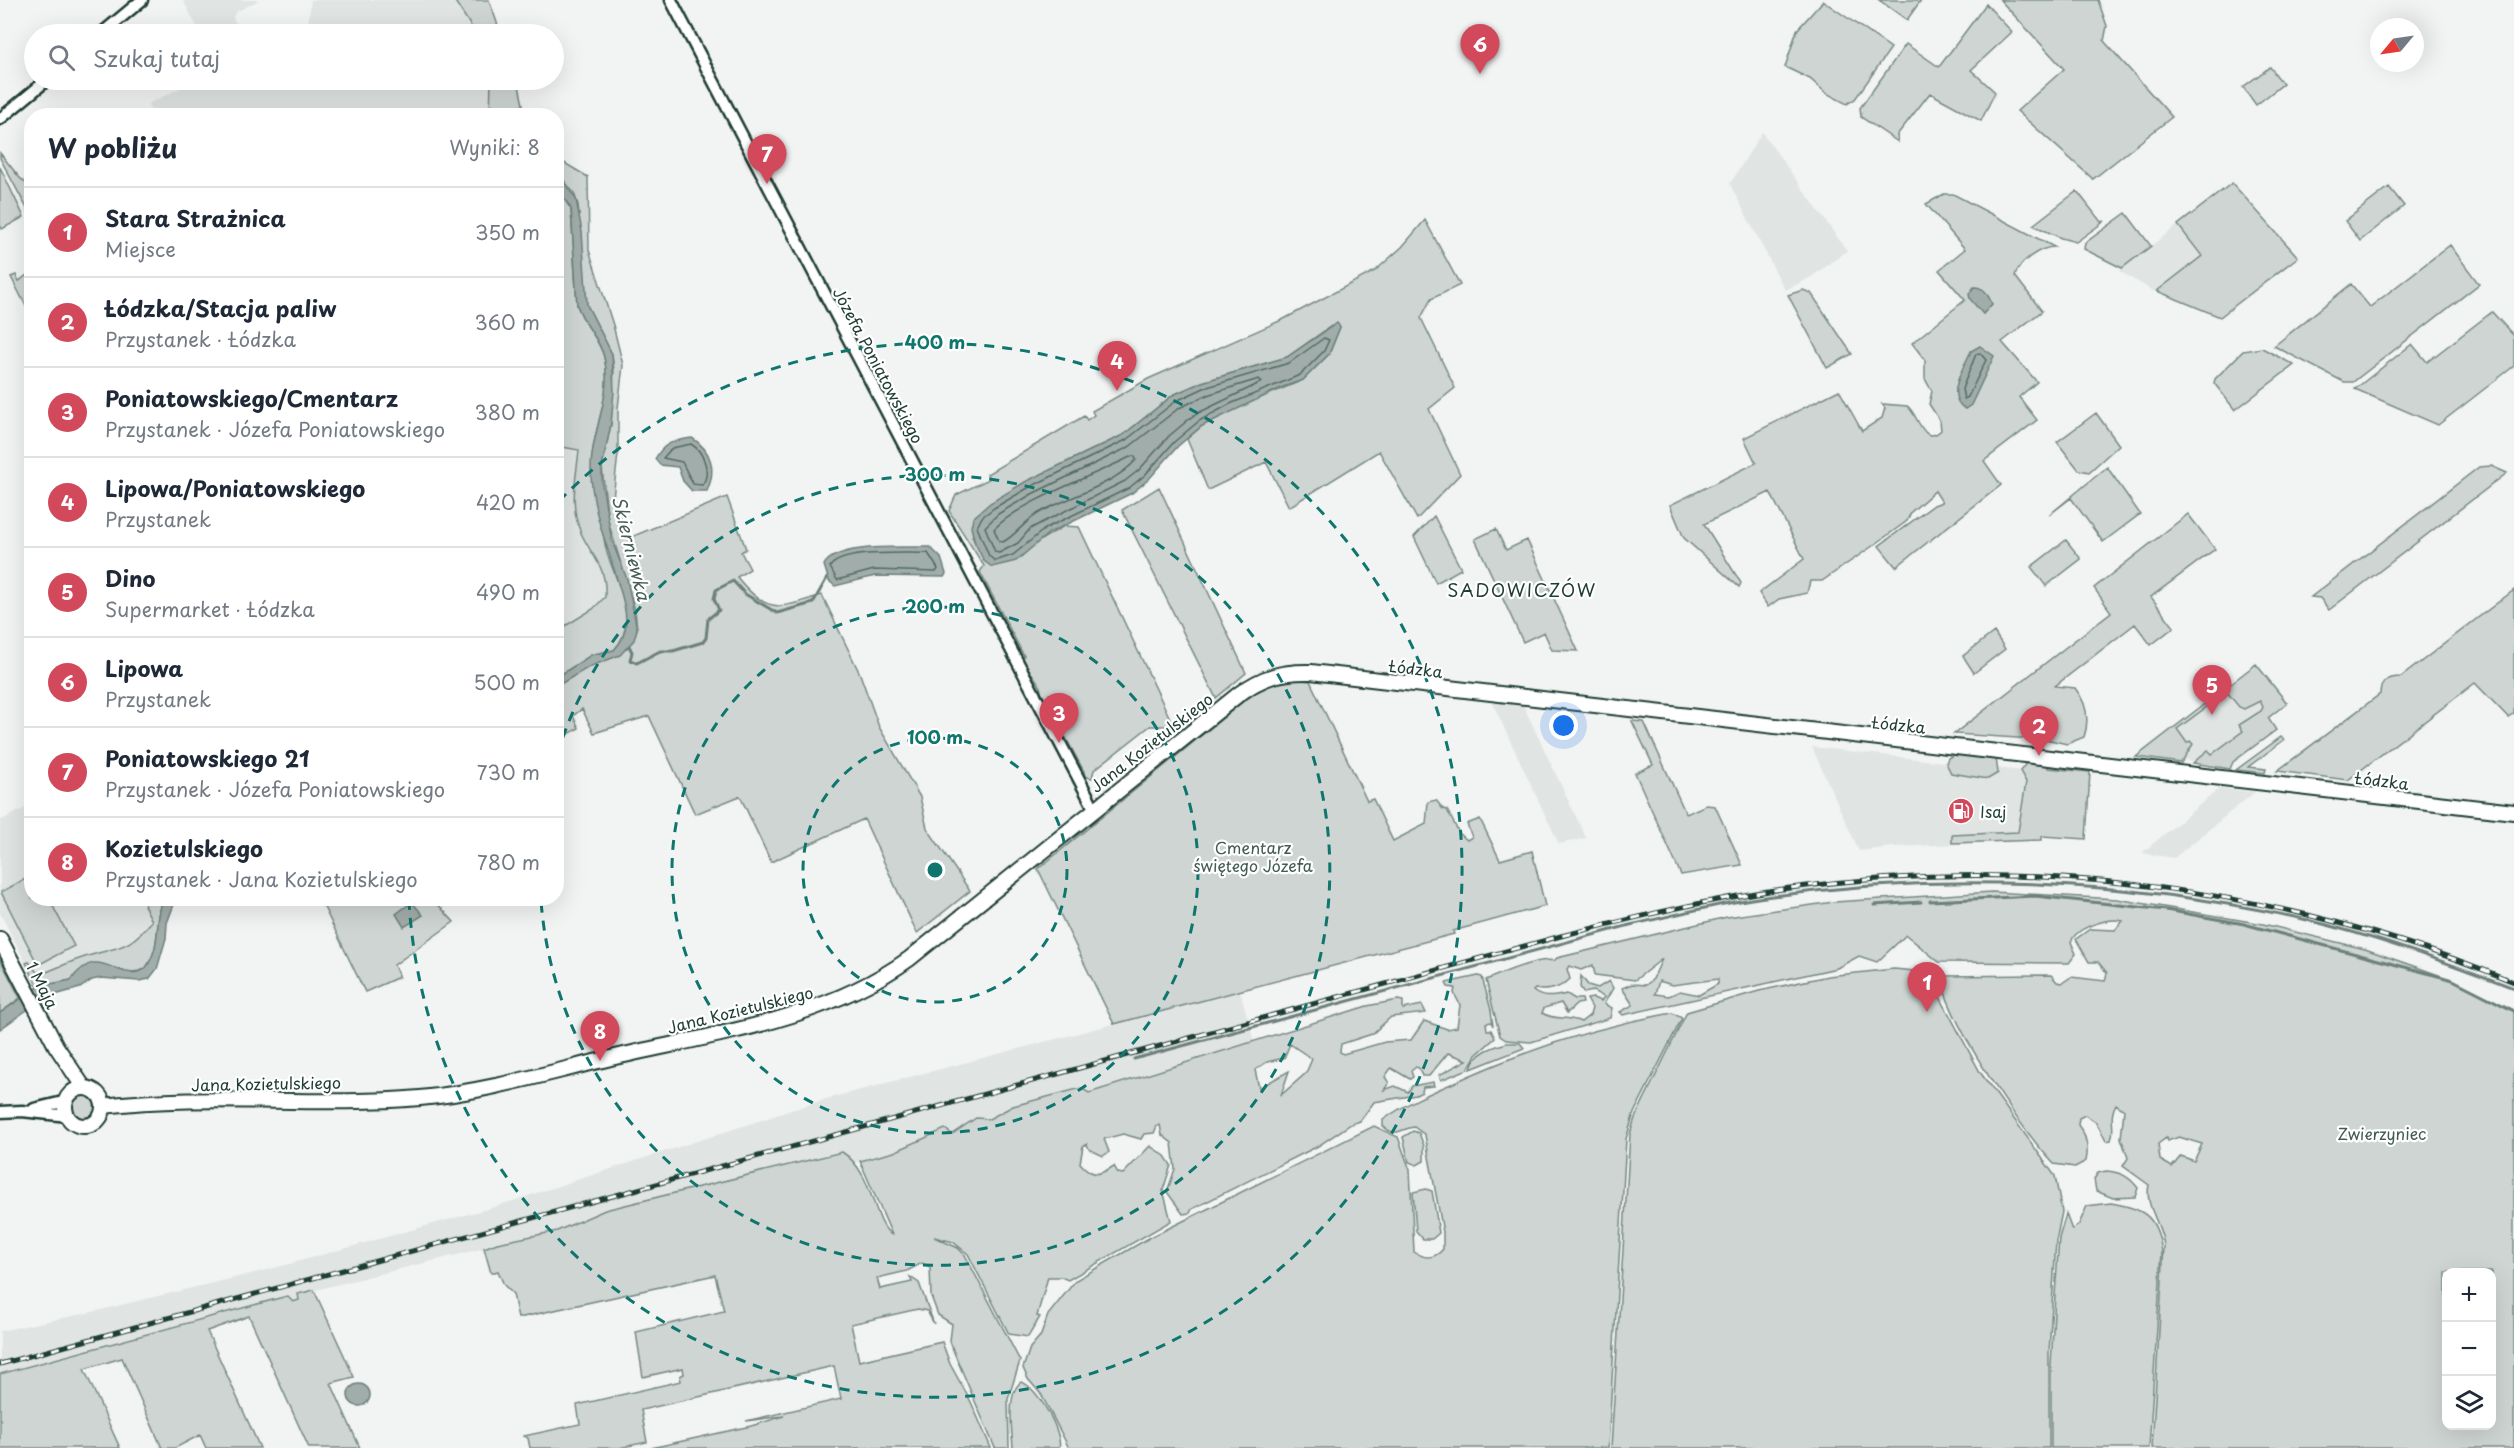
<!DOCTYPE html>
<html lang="pl">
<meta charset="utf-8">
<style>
body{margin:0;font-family:"Playpen Sans",sans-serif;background:#f2f2f3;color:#1f2937}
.controls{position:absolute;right:18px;bottom:18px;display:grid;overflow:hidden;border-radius:12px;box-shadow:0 6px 24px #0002}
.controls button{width:54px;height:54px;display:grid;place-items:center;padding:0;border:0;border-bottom:2px solid #e0e1e3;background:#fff;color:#1f2937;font:30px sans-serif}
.compass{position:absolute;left:2370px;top:18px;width:54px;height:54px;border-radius:50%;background:#fff;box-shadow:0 6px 24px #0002;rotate:241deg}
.you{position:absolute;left:1564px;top:726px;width:21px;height:21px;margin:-15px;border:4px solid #fff;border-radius:50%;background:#1a73e8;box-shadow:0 0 0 9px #1a73e833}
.badge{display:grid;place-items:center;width:39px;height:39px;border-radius:50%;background:#d1495b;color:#fff;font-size:20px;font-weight:700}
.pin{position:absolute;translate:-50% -50px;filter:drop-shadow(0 2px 3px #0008)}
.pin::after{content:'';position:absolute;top:32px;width:21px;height:18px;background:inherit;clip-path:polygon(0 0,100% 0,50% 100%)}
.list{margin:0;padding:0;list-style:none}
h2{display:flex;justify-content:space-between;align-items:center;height:78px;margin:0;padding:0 24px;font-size:26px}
h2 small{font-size:20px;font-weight:400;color:#747a83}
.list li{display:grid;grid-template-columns:39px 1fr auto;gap:18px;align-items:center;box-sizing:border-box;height:90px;padding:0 24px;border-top:2px solid #e0e1e3}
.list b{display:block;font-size:22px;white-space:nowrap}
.list p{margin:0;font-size:20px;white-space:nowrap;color:#747a83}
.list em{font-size:20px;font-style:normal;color:#747a83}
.icon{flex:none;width:33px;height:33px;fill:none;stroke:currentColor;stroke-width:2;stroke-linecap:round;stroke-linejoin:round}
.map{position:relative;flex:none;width:2514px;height:1448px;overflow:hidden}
.search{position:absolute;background:#fff;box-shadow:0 6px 24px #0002;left:24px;top:24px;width:540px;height:66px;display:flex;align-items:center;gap:15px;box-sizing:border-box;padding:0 21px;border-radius:33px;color:#747a83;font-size:22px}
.panel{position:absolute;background:#fff;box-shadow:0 6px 24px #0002;left:24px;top:108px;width:540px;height:798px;border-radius:24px}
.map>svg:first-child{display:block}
</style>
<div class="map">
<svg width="2514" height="1448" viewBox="0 0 2514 1448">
<rect width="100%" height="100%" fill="#f2f3f3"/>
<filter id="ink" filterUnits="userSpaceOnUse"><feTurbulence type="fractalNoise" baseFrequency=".0167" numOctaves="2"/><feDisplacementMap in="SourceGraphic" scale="12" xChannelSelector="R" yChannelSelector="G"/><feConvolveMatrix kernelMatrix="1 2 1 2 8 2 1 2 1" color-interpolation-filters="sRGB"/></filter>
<g filter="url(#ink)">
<path fill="#e0e4e3" d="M183 0H259L236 12 233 17 234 21 248 34H201Z
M311 0H454L476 34H307Z
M197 80H491L490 115 153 116 148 104Z
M1762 132 1847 251 1811 277 1785 290 1730 184Z
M2178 225 2202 256 2155 292 2119 271Z
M557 446 579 450 581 533 602 568 606 583 605 597 593 609 557 631Z
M2256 664 2287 703 2208 764 2141 752Z
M1492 702 1523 705 1586 838 1559 844Z
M1812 747 2047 774 2042 840 1893 847 1859 851Z
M2220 788 2255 792 2174 858 2142 853Z
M31 805 32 898 140 899 152 921 137 939 126 946 107 953 90 955 39 975 29 962 26 963 0 913V821Z
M1240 991 1256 1049 856 1162 585 1223 299 1294V1300L293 1302 0 1392V1331L92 1312 275 1268 494 1207 826 1099Z"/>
<path fill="#ced5d3" stroke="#768984" stroke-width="1.5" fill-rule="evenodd" d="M454 0H489L501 34H476Z
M1879 0H1921L1907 20Z
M2000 0H2098L2107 26 2104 41 2172 117 2093 179 2017 111 2064 69Z
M1823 1 1891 48 1855 99 1847 104 1826 93 1810 79 1785 67 1797 30Z
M1986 4 2012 32 1971 70 1995 92 1981 121 1930 93 1897 135 1898 142 1861 117 1860 108 1906 44 1939 67Z
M2270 67 2283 84 2256 105 2243 87Z
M491 80H518L525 115 490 116Z
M556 150 561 161 588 177 589 250 613 325 623 365 618 408V454L613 498 629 538 727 497 746 549 741 552 750 569 737 577C768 616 780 608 822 595L860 674 879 727 920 797 927 828 970 891 917 933 864 819 771 862 740 796 695 814 649 716 594 733 582 709 573 716 579 728 557 741V686C568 679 579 672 590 666 612 657 629 654 637 629L635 610 608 521 602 467 611 424 614 370 612 354 587 305 578 205 574 193 557 172Z
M0 153 19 177 31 188 30 214 0 158Z
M0 167 24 217 2 229 0 225Z
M2232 183 2298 257 2220 317 2157 291 2202 256 2178 225Z
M556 187 571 209 577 305C583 324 599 338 604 357 613 391 595 423 592 456 590 477 599 504 602 524 604 535 604 546 608 556 618 585 640 624 614 650L594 654 557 677V631L593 609 605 597C607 566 593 559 581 533 569 506 576 479 579 450L557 446Z
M2389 187 2404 206 2360 241 2345 221Z
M2077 191 2101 222 2105 221 2076 242 2061 238 2033 225Z
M1944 194H1953L2054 247C2038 248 2019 262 2015 276L2042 311 2002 342 2037 382 2019 397 2037 420 1984 461 2001 485 1896 567 1879 546 1934 505 1942 502 1935 491 1911 512 1907 521 1877 543 1822 581H1810L1807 593 1779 599 1768 607 1759 593 1804 559 1770 492 1704 524 1741 583 1739 587 1684 538 1670 505 1756 463 1744 438 1839 390 1862 431 1882 418 1885 408 1882 404 1907 406C1918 413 1923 448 1941 430L1940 421 1929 404 1932 391 1925 379V360L1912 343 1965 300 1939 270 1965 249 1926 204Z
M2126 213 2151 246 2122 268 2084 249 2085 243Z
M1425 220 1460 285 1431 299 1421 318 1455 388 1429 409 1460 474 1417 519 1379 451 1289 507 1266 462 1208 490 1187 439 1202 426 1232 410 1303 380 1329 354 1340 327 1331 326 1287 357 1202 382 1173 395 1123 435 1025 482 972 536 975 543H1036L1064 526 1079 527 1176 731 1164 726H1150L1094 770 1092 778 1087 777 1066 738 1062 739C1058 725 1053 707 1041 697 1044 682 1026 670 1020 658L1024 656 980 572 984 566 949 511 956 495 989 479 987 474 1084 416 1087 420 1094 415 1092 411 1148 379 1284 319 1375 271 1402 247Z
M2450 245 2479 284 2353 382H2344L2274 346 2351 284 2370 307Z
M31 272V316L11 277 16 275 19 281Z
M1803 290 1811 293 1852 354 1827 368 1788 295Z
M2492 312 2514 336V366L2438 425 2355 389 2412 344 2427 362Z
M2262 348 2294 365 2235 410 2214 383 2215 379 2243 351Z
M2096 413 2119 445 2089 472 2079 470 2057 442Z
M2491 466 2507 473 2329 610 2320 598 2311 597 2479 467Z
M2107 467 2140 514 2103 542 2071 498 2049 515Z
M1159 487 1246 673 1216 698 1122 510Z
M2188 514 2215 549 2151 597 2174 627 2151 645 2135 624 2055 686 2075 688C2086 702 2090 719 2084 737L2067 744 2050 740 1954 734 2111 612 2094 588Z
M1434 516 1461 569 1436 583 1414 537Z
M1496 529 1506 550 1527 540 1578 651 1552 650 1544 632 1523 642 1475 539Z
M2066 540 2081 559 2046 586 2031 567Z
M2514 590V713L2508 717 2475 683 2348 780 2277 771 2380 694C2380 681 2390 677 2401 677Z
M1994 632 2005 649 1974 673 1963 656Z
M2256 664 2287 703 2268 718 2276 730 2233 762 2230 769 2193 763 2208 750 2212 754 2243 731 2239 725 2261 711 2263 707 2260 701 2244 709 2239 707 2227 692 2177 729 2187 743 2190 741 2193 744 2181 763 2136 757Z
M1291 679 1310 681 1367 801 1373 799 1393 841 1426 824 1428 802 1436 800 1443 809 1447 810 1459 833 1467 840 1472 837 1467 824 1480 819 1500 860 1532 851 1545 906 1453 931 1454 934 1114 1024 1038 869 1245 700 1270 684Z
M1632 721 1644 722 1686 814 1706 805 1715 806 1742 865 1681 875 1635 773 1653 765Z
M2281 737 2284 740 2248 767 2266 769 2265 773 2236 770Z
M1958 752 1996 758 1998 773 1988 779 1951 773 1946 763 1948 758Z
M2027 762 2048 763V768L2090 772 2086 839 2042 836V840L1952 843V835L2018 832 2026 782 2020 771Z
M31 876 32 898 49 899 74 946 38 965 1 892Z
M1992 892 2117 899 2263 924 2365 949 2453 980 2514 1010V1448H2152L2164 1246C2162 1224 2144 1206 2149 1185L2123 1166 2128 1158 2121 1138 2124 1110 2116 1104C2108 1118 2116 1127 2111 1140L2106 1141 2096 1122 2085 1115 2079 1118 2078 1125C2087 1136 2089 1147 2086 1161L2075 1167 2054 1164C2018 1125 1955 1032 1941 980L1945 976 2051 975 2057 982 2062 983 2071 977 2105 981 2107 973 2098 962H2089L2076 939 2090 929 2115 930 2123 921C2109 917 2076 927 2071 942L2076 954 2069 963 1939 962 1906 935 1877 962 1859 956 1837 968 1623 1015 1620 1012 1633 1005 1622 988 1632 984 1646 985 1653 979 1662 959 1635 980 1595 975 1593 965 1581 970 1569 966 1567 969 1570 979C1561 988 1547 992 1535 989L1533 991C1544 1000 1555 996 1567 994L1575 999H1582L1583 1003 1577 1004 1567 1013 1561 1003 1544 1008 1542 1013C1555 1021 1567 1015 1581 1022L1590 1015 1592 1008 1587 999 1593 998 1601 1001 1604 997 1593 991 1584 993 1580 987 1581 976 1588 985 1598 988 1609 981 1613 988 1604 1004 1612 1008 1610 1018 1531 1042 1506 1040 1500 1036 1486 980C1500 974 1540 956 1554 961L1557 958 1727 917 1834 902ZM1718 979V984L1699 995 1680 991 1669 996 1655 994 1659 981 1672 985ZM2179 1137 2202 1144 2194 1161 2181 1156 2172 1167 2160 1160 2158 1144 2166 1138 2167 1141ZM2446 1272H2492V1426H2446Z
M147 899H163C154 922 162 947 145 969 124 981 94 948 71 980L38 987 26 963 29 962 39 975C55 969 71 961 88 956 121 946 128 950 152 921L144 905Z
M320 899H433L454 922 394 965 399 977 365 992Z
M0 959 20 998 0 1013Z
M1894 969 1915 971 1933 984 1980 1072 2055 1176 2062 1212 2056 1241 2049 1353V1448H1611L1630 1134 1635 1118 1687 1012 1759 991 1828 976Z
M1478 976 1482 977 1491 1010 1493 1026 1491 1022 1486 1023 1487 1030H1491L1495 1038 1476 1055 1468 1069 1441 1080 1439 1075 1467 1060 1448 1053 1429 1076H1422L1419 1068 1416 1067 1411 1071 1413 1077 1410 1079 1391 1068 1385 1077 1389 1083 1384 1090 1395 1086 1408 1092 1412 1086 1433 1082 1434 1086 1423 1087 1422 1092 1416 1095 1374 1102 1360 1121 1351 1124 1318 1146 1192 1209 1190 1213 1183 1214 1167 1192 1175 1169 1172 1143 1162 1135 1160 1125 1157 1126 1154 1133 1144 1134 1141 1139 1123 1134 1104 1139 1109 1152 1103 1156 1089 1149 1087 1144 1083 1146 1080 1163C1093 1178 1100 1175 1114 1166L1118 1173 1123 1174 1150 1146 1165 1156 1171 1165 1163 1190 1171 1221 1068 1280 1061 1277H1048L1037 1316 1040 1317 1028 1337 1009 1334 968 1254 953 1242 934 1237 958 1248 965 1255 1020 1361 1008 1399 1009 1448H995L953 1350 950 1341 952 1324 938 1315 931 1296 930 1267 922 1263 907 1271 877 1278 880 1289 912 1282 910 1277 919 1283 934 1324 927 1311 918 1309 851 1324 859 1361 942 1342 950 1364 971 1402 991 1448H651L751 1426 784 1416 746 1421 841 1399 834 1366 641 1410 647 1442 619 1448H530L528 1438 524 1436 580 1424 577 1405 681 1381 680 1376 684 1374 683 1368 643 1377 636 1332 724 1311 715 1275 518 1318 513 1294 504 1285 498 1271 491 1273 484 1248 497 1243 557 1231 605 1210 842 1152C874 1172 873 1224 892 1235L860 1161 894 1152 945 1129 952 1134 976 1118 989 1119 1013 1106 1081 1088 1089 1093 1367 1006 1398 1000 1403 1001V1009L1422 1005 1426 1013 1391 1017 1372 1034 1341 1044 1340 1052 1343 1054 1385 1042 1411 1040 1424 1021 1447 1029 1457 1027 1460 1005 1454 993 1455 988 1448 987 1446 983ZM1290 1044 1312 1059 1306 1073 1281 1095 1289 1071 1259 1088 1255 1070 1267 1062 1284 1058Z
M1672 1013 1682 1018 1634 1113 1626 1139 1608 1448H1069L1041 1394 1028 1379 1023 1368 1030 1348 1041 1335 1048 1315 1076 1280 1149 1238 1374 1126 1398 1137 1410 1170 1414 1252C1424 1259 1435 1259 1443 1249V1232L1425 1135 1414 1127C1401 1128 1396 1139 1383 1126V1120C1403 1105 1428 1094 1451 1084 1522 1051 1595 1027 1672 1013Z
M1507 1043H1520L1524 1048 1471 1069C1474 1053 1492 1047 1507 1043Z
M72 1108a12 12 0 1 1 24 0a12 12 0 1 1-24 0Z
M1413 1131 1419 1133 1424 1146V1161L1417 1165 1409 1162 1403 1137Z
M2106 1171C2120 1172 2129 1176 2138 1188L2135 1197 2113 1198 2096 1191 2094 1179 2098 1173Z
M1426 1189 1432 1191 1439 1233 1432 1239H1423L1416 1231 1413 1192Z
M2111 1203C2144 1209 2157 1215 2162 1252L2149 1448H2051V1365L2055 1295 2059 1238 2066 1214 2072 1230 2079 1224 2087 1206Z
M314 1290 354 1377 331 1383 360 1448H309L249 1316 207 1331 260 1448H206L200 1435 175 1448H162L122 1358 84 1369 120 1448H0V1374L287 1296 293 1302 299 1300 298 1294Z
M1021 1382C1036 1385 1064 1434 1059 1448H1013C1012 1431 1006 1393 1021 1382Z"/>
<path fill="#a1adaa" stroke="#6d807b" stroke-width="1.5" d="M557 172 576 199 582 232 587 305 612 354 614 391 611 424 602 467V484L612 541 627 579 637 629 634 640 620 655 589 667 557 686V677L591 655 614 650C632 632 626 608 619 586 608 546 590 508 591 466 592 430 613 394 604 357 599 337 583 324 577 305L571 209 557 187Z
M1974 287C1985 287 1988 295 1992 304L1983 314 1970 299 1969 294Z
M1337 323 1340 327 1329 354 1303 380 1283 387 1202 426 1178 446 1149 479 1132 493 1049 533 1016 561 992 567 984 561 975 543 971 527 973 518 990 503 1025 482 1123 435 1173 395 1202 382 1287 357Z
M1980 346 1994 356 1971 405 1965 409C1944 396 1964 367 1971 351Z
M692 438C711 450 717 469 707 491H692L683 481 678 467 660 465 655 459C664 442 674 441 692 438Z
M930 547 941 558 946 574 944 577 875 576 835 586 829 581 824 565C836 542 906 548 930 547Z
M163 899H176L167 923 166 938 157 969 149 979 139 981 101 978 92 980 80 988 44 998 0 1029V1013L40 986 71 980C101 940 116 985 145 969 162 947 154 922 163 899Z
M412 902 423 915 404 927 396 914Z
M348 1395a11 11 0 1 1 22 0a11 11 0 1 1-22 0Z"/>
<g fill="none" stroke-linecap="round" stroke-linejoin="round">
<path stroke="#536a63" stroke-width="1.5" d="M1324 338 1329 340 1324 351 1300 375 1230 404 1199 421 1174 442 1145 475 1129 488 1046 528 1013 555 995 561 989 556 977 527 982 517 994 508 1028 488 1126 440 1176 401 1204 388 1289 363Z
M1980 353 1986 360 1968 397 1964 399 1962 389 1976 354Z
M1259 379 1262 382 1194 415 1169 436 1139 470 1125 481 1043 522 1030 529 1018 543 999 553 995 552 985 527 998 514 1032 494 1129 447 1179 408 1207 395Z
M691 444C703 451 712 472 702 485L693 484 682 462 663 458 672 448Z
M1132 456H1135L1136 460C1114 485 1068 497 1039 513 1025 521 1016 535 1003 542L999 541 994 529C1021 501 1095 475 1132 456Z
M928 553 938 569 936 572 874 570 837 580 830 567C841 549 907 554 928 553Z"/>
<path stroke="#6d807b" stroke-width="3" d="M629 646 632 652 630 660 637 663 660 651H673L703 642 706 638 708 619 719 610 714 599 716 590 733 581 745 594 777 613 813 603 827 578
M1930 901 2035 896 2166 910 2244 924 2453 980 2514 1011
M1874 905 1921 902
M1134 1059 1630 925C1672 916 1715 904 1758 898 1939 872 2125 879 2303 919 2375 936 2445 962 2514 988"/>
<g stroke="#1f3d34" stroke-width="15">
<path id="minor" d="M671 0 1094 808
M101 34 142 0
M0 119 47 80
M34 1109 67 1101
M0 1112 22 1111 68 1116"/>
</g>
<g stroke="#1f3d34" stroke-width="18">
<path id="major" d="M0 939 56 1046 84 1088
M65 1107a19 19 0 1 1 38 0a19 19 0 1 1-38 0Z
M103 1106C208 1093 315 1107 420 1098 486 1092 551 1072 615 1057 715 1034 824 1020 909 959L1239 694C1262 677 1282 671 1311 672L2514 812"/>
</g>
<use href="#minor" stroke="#fff" stroke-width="10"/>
<use href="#major" stroke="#fff" stroke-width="14"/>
<g stroke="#1f3d34" stroke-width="5">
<path id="rail" d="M0 1364 1561 936C1637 917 1713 898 1790 888 2035 855 2286 888 2514 982"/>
</g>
<use href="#rail" stroke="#fff" stroke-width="3" stroke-dasharray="9" stroke-linecap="butt"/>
</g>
</g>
<g fill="none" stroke="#0f766e" stroke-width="3" stroke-dasharray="10 8">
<circle cx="935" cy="870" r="132"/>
<circle cx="935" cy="870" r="263"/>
<path d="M557 755A395 395 0 1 1 541 901"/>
<path d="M559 501A527 527 0 1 1 409 902"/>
</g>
<defs>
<g id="fuel-disc" transform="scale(1.35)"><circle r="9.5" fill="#d1495b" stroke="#fff"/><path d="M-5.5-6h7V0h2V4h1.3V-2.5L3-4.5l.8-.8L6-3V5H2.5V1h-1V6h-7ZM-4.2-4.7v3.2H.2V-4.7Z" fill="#fff"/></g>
</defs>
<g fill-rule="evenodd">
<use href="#fuel-disc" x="1961" y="811"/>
</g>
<g text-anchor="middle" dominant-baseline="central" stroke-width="4.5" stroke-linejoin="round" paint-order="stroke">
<g font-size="16" fill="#1f3d34" stroke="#fff">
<text transform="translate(879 365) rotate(62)">Józefa Poniatowskiego</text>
<text transform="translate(1416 668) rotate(7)">Łódzka</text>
<text transform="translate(1899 724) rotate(6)">Łódzka</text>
<text transform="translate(1151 742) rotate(-38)">Jana Kozietulskiego</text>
<text transform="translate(2382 780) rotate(7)">Łódzka</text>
<text transform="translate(43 985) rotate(63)">1 Maja</text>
<text transform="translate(740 1009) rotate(-14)">Jana Kozietulskiego</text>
<text transform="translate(266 1083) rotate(-1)">Jana Kozietulskiego</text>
</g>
<g font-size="16" fill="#1f3d34" stroke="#fff" text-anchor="start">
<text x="1980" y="811">Isaj</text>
</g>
<g font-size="16" fill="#425b54" stroke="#fff">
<text x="1253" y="847">Cmentarz<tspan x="1253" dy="18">świętego Józefa</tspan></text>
<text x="2382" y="1133">Zwierzyniec</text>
</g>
<g font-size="18" font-style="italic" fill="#465f57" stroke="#fff">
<text transform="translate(632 548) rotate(76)">Skierniewka</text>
</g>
<g font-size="18" letter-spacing="1.5" fill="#1f3d34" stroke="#fff">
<text x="1522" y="589">SADOWICZÓW</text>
</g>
</g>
<circle cx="935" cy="870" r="9" fill="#0f766e" stroke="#fff" stroke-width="3"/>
<g font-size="18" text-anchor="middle" font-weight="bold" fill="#0f766e" stroke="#fff" stroke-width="4.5" stroke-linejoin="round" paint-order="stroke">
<text x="935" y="349">400 m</text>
<text x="935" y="481">300 m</text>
<text x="935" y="613">200 m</text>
<text x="935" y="744">100 m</text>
</g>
</svg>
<div class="controls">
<button>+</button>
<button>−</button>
<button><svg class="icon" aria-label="layers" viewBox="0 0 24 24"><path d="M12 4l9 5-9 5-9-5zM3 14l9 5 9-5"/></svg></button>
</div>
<svg class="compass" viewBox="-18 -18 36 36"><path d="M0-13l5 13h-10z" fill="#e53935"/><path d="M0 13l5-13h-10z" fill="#747a83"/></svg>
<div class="you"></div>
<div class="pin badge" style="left:1927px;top:1012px">1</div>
<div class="pin badge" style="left:2039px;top:756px">2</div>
<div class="pin badge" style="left:1059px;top:743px">3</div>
<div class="pin badge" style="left:1117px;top:391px">4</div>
<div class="pin badge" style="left:2212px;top:715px">5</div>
<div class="pin badge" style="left:1480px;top:74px">6</div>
<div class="pin badge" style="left:767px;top:184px">7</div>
<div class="pin badge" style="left:600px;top:1061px">8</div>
<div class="search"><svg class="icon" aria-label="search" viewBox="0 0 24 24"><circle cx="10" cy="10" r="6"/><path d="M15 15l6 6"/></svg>Szukaj tutaj</div>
<section class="panel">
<h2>W pobliżu<small>Wyniki: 8</small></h2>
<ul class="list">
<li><span class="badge">1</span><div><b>Stara Strażnica</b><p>Miejsce</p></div><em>350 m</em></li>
<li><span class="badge">2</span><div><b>Łódzka/Stacja paliw</b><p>Przystanek · Łódzka</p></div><em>360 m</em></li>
<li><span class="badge">3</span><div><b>Poniatowskiego/Cmentarz</b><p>Przystanek · Józefa Poniatowskiego</p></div><em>380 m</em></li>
<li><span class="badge">4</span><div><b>Lipowa/Poniatowskiego</b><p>Przystanek</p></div><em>420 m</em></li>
<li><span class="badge">5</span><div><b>Dino</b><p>Supermarket · Łódzka</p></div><em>490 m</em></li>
<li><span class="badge">6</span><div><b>Lipowa</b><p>Przystanek</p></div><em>500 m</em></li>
<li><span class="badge">7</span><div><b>Poniatowskiego 21</b><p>Przystanek · Józefa Poniatowskiego</p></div><em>730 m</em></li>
<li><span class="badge">8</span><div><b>Kozietulskiego</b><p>Przystanek · Jana Kozietulskiego</p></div><em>780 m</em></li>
</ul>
</section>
</div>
